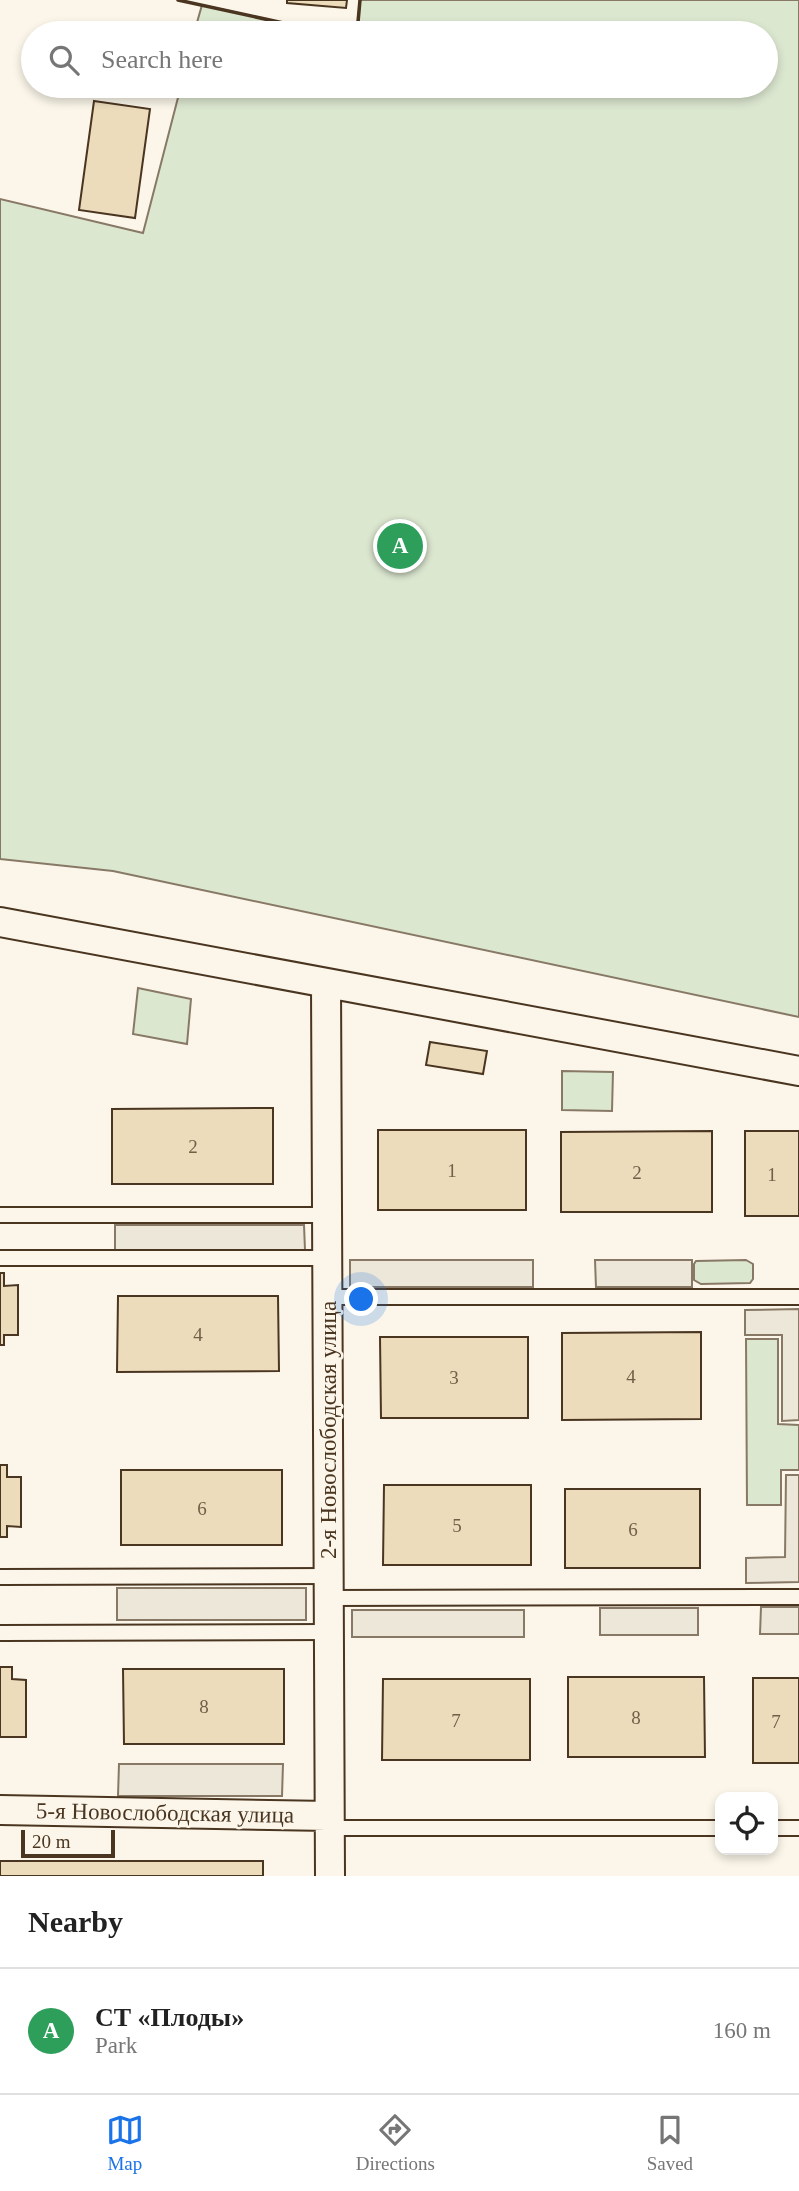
<!DOCTYPE html>
<meta charset="utf-8">
<style>
body{margin:0;font-family:"Times New Roman",serif;background:#f2f2f2;color:#222}
.controls{position:absolute;right:21px;bottom:21px;display:grid;overflow:hidden;border-radius:14px;box-shadow:0 4px 10px #0003}
.controls button{width:63px;height:63px;display:grid;place-items:center;padding:0;border:0;border-bottom:2px solid #e0e0e0;background:#fff;color:#222;font:35px sans-serif}
.scale{position:absolute;left:21px;bottom:18px;width:94px;box-sizing:border-box;padding-left:7px;border:4px solid #4a3520;border-top:0;font-size:19px;line-height:24px;white-space:nowrap;color:#4a3520;-webkit-text-stroke:5px #fbf6e9;paint-order:stroke}
.you{position:absolute;left:362px;top:1300px;width:24px;height:24px;margin:-18px;border:5px solid #fff;border-radius:50%;background:#1a73e8;box-shadow:0 0 0 10px #1a73e833}
.badge{display:grid;place-items:center;width:46px;height:46px;border-radius:50%;background:#1a73e8;color:#fff;font-size:23px;font-weight:700}
.pin{position:absolute;translate:-50% -50%;border:4px solid #fff;box-shadow:0 2px 7px #0006}
.list{margin:0;padding:0;list-style:none}
h2{display:flex;justify-content:space-between;align-items:center;height:91px;margin:0;padding:0 28px;font-size:30px}
h2 small{font-size:23px;font-weight:400;color:#767676}
.list li{display:grid;grid-template-columns:46px 1fr auto;gap:21px;align-items:center;box-sizing:border-box;height:126px;padding:0 28px;border-top:2px solid #e0e0e0}
.list b{display:block;font-size:26px;white-space:nowrap}
.list p{margin:0;font-size:23px;white-space:nowrap;color:#767676}
.list em{font-size:23px;font-style:normal;color:#767676}
.icon{flex:none;width:38px;height:38px;fill:none;stroke:currentColor;stroke-width:2;stroke-linecap:round;stroke-linejoin:round}
.map{position:relative;flex:none;width:799px;height:1876px;overflow:hidden}
.search{position:absolute;background:#fff;box-shadow:0 4px 10px #0003;left:21px;right:21px;top:21px;height:77px;display:flex;align-items:center;gap:18px;box-sizing:border-box;padding:0 24px;border-radius:38px;color:#767676;font-size:26px}
.sheet{height:217px;background:#fff}
nav{display:flex;justify-content:space-around;align-items:center;box-sizing:border-box;height:98px;border-top:2px solid #e0e0e0;background:#fff;font-size:19px;color:#767676}
nav a{display:grid;justify-items:center;gap:4px}
nav .on{color:#1a73e8}
.map>svg:first-child{display:block}
</style>
<div class="map">
<svg width="799" height="1876" viewBox="0 0 799 1876">
<rect width="100%" height="100%" fill="#fbf6e9"/>
<path fill="#dce7d0" stroke="#887966" stroke-width="2" d="M360 0H799V1017L113 871 0 859V199L143 233 181 86H766V33H357Z
M202 5 329 33H194Z
M138 988 191 999 187 1044 133 1034Z
M562 1071 613 1072 612 1111 562 1110Z
M746 1260 753 1264V1279L750 1283 701 1284 694 1280V1264L696 1261Z
M746 1339H778V1424L799 1425V1470H781V1505H747Z"/>
<path fill="#ede7d9" stroke="#887966" stroke-width="2" d="M115 1225H304L305 1250 115 1251Z
M350 1260H533V1287H350Z
M595 1260H692V1287H596Z
M799 1309V1420L782 1421V1335H745V1310Z
M786 1475H799V1582L746 1583V1558L785 1557Z
M117 1588H306V1620H117Z
M761 1607H799V1634H760Z
M600 1608H698V1635H600Z
M352 1610H524V1637H352Z
M119 1764H283L282 1796H118Z"/>
<path fill="#ecdcbc" stroke="#4a3520" stroke-width="2" d="M287 0H347L346 8 287 3Z
M94 101 150 109 135 218 79 210Z
M430 1042 487 1051 483 1074 426 1065Z
M273 1108V1184H112V1109Z
M378 1130H526V1210H378Z
M712 1131V1212H561V1132Z
M745 1131H799V1216H745Z
M0 1273H4V1286L18 1285V1335H4V1345H0Z
M118 1296H278L279 1371 117 1372Z
M701 1332V1419L562 1420V1333Z
M380 1337H528V1418H381Z
M0 1465H7V1477H21V1527L7 1526V1537H0Z
M121 1470H282V1545H121Z
M384 1485H531V1565H383Z
M565 1489H700V1568H565Z
M0 1667H12V1679L26 1680V1737H0Z
M123 1669H284V1744H124Z
M568 1677H704L705 1757H568Z
M753 1678H799V1763H753Z
M383 1679H530V1760H382Z
M0 1861H263V1876H0Z"/>
<g fill="none" stroke-linecap="round" stroke-linejoin="round">
<g stroke="#4a3520" stroke-width="18">
<path id="service" d="M0 1215H327
M0 1258H327
M327 1297H799
M0 1577 328 1576
M329 1598 799 1597
M0 1633 329 1632
M330 1828H720
M773 1828H799"/>
</g>
<g stroke="#4a3520" stroke-width="32">
<path id="minor" d="M0 922 799 1071
M326 984 330 1876
M0 1810 329 1816"/>
</g>
<use href="#service" stroke="#fbf6e9" stroke-width="14"/>
<use href="#minor" stroke="#fbf6e9" stroke-width="28"/>
<path stroke="#4a3520" stroke-width="3.5" d="M178 0 329 33
M357 33 360 0"/>
</g>
<g text-anchor="middle" dominant-baseline="central" stroke-width="5" stroke-linejoin="round" paint-order="stroke">
<g font-size="19" fill="#725f47">
<text x="193" y="1146">2</text>
<text x="452" y="1170">1</text>
<text x="637" y="1172">2</text>
<text x="772" y="1174">1</text>
<text x="198" y="1334">4</text>
<text x="631" y="1376">4</text>
<text x="454" y="1377">3</text>
<text x="202" y="1508">6</text>
<text x="457" y="1525">5</text>
<text x="633" y="1529">6</text>
<text x="204" y="1706">8</text>
<text x="636" y="1717">8</text>
<text x="456" y="1720">7</text>
<text x="776" y="1721">7</text>
</g>
<g font-size="23" fill="#4a3520" stroke="#fbf6e9">
<text transform="translate(328 1430) rotate(-90)">2-я Новослободская улица</text>
<text transform="translate(165 1813) rotate(1)">5-я Новослободская улица</text>
</g>
</g>
</svg>
<div class="controls">
<button><svg class="icon" aria-label="locate" viewBox="0 0 24 24"><circle cx="12" cy="12" r="6"/><path d="M12 2v4M12 18v4M2 12h4M18 12h4"/></svg></button>
</div>
<div class="scale">20 m</div>
<div class="you"></div>
<div class="pin badge" style="left:400px;top:546px;background:#2e9e5b">A</div>
<div class="search"><svg class="icon" aria-label="search" viewBox="0 0 24 24"><circle cx="10" cy="10" r="6"/><path d="M15 15l6 6"/></svg>Search here</div>
</div>
<section class="sheet">
<h2>Nearby<small></small></h2>
<ul class="list">
<li><span class="badge" style="background:#2e9e5b">A</span><div><b>СТ «Плоды»</b><p>Park</p></div><em>160 m</em></li>
</ul>
</section>
<nav>
<a class="on"><svg class="icon" aria-label="map" viewBox="0 0 24 24"><path d="M3 6l6-2 6 2 6-2v14l-6 2-6-2-6 2zM9 4v14M15 6v14"/></svg>Map</a>
<a><svg class="icon" aria-label="directions" viewBox="0 0 24 24"><path d="M12 3l9 9-9 9-9-9zM9 14v-3h6M13 9l2 2-2 2"/></svg>Directions</a>
<a><svg class="icon" aria-label="saved" viewBox="0 0 24 24"><path d="M7 4h10v16l-5-4-5 4z"/></svg>Saved</a>
</nav>
